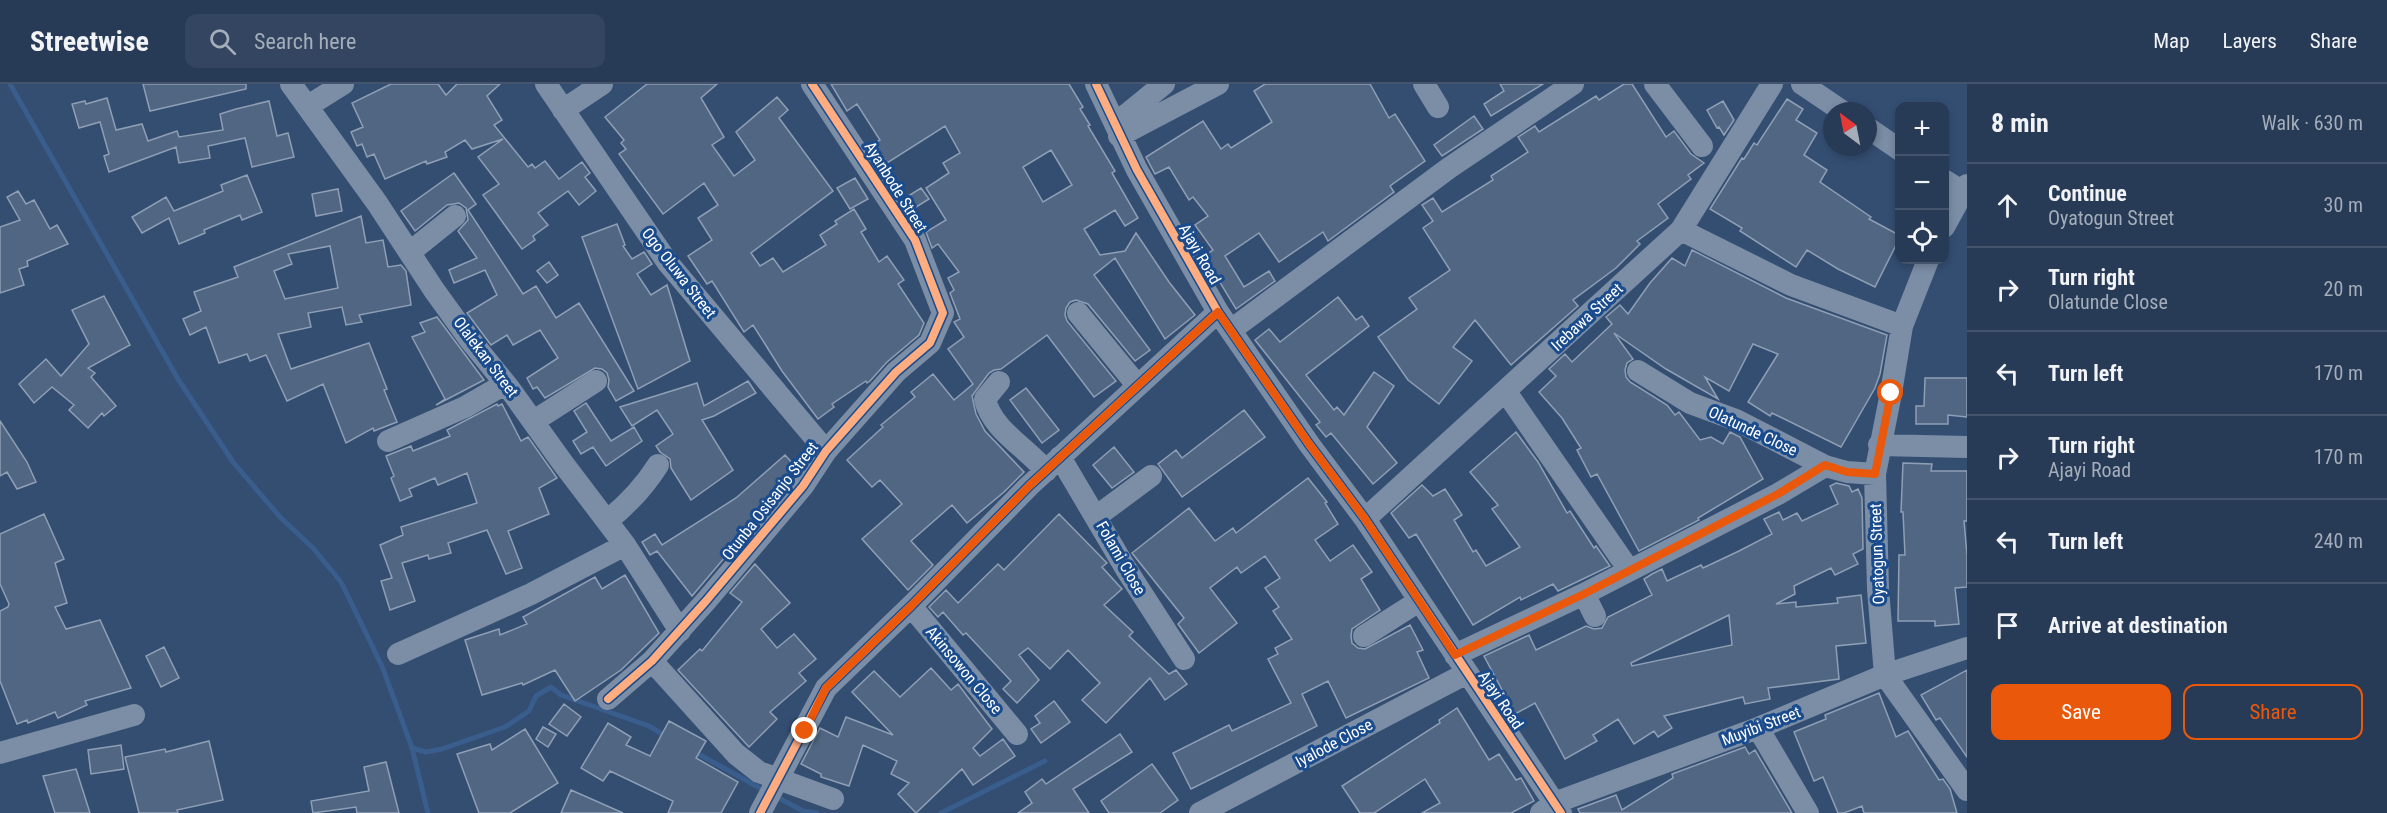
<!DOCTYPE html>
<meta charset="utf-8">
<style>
body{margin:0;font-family:"Roboto Condensed",sans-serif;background:#334560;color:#f1f3f6}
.controls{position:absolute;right:18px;top:18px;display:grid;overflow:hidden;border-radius:12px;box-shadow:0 3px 9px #0003}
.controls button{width:54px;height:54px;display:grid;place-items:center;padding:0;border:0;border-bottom:2px solid #43546c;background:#273a56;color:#f1f3f6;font:30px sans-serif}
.compass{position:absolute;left:1823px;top:18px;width:54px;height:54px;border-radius:50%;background:#273a56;box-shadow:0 3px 9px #0003;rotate:328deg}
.stop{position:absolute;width:18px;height:18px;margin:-14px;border:4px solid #ea580c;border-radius:50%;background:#fff}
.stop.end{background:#ea580c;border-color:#fff;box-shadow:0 2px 6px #0008}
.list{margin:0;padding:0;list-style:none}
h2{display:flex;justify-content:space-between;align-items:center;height:78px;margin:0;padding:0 24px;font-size:26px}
h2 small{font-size:20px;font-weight:400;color:#a4adb9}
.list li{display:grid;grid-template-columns:39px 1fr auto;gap:18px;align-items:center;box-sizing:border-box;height:84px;padding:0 24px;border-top:2px solid #43546c}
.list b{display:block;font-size:22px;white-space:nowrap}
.list p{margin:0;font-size:20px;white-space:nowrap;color:#a4adb9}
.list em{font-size:20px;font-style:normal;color:#a4adb9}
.actions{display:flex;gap:12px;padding:18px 24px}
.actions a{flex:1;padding:14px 0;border:2px solid #ea580c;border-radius:12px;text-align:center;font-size:21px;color:#ea580c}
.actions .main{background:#ea580c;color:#fff}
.icon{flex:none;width:33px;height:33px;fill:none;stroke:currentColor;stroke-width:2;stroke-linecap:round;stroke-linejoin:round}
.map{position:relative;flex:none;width:1967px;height:729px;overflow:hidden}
header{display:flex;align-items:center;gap:36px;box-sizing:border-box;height:84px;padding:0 30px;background:#273a56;border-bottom:2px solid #43546c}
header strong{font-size:28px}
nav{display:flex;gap:33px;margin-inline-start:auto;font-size:21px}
.search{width:420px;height:54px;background:#334560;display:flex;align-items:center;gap:15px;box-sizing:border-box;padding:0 21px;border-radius:12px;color:#a4adb9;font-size:22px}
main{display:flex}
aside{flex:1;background:#273a56}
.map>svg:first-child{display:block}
</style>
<header>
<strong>Streetwise</strong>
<div class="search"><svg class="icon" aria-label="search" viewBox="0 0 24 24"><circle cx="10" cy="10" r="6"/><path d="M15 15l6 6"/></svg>Search here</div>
<nav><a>Map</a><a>Layers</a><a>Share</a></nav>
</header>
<main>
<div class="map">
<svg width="1967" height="729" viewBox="0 0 1967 729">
<rect width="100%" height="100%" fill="#344e72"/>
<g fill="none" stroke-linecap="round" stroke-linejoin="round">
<path stroke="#395d8c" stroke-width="5" d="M10 0 178 295 233 378 280 433 313 464 341 498 382 582 412 664 428 729
M412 664 426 668 442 665 505 643 529 627 536 612 551 603 561 611 649 642 667 653
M693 667 767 708
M775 712 803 727 817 729
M941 729 1045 677"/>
</g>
<path fill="#506682" stroke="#8f9fb5" stroke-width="1.5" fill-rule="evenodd" d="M143 0H246V5L150 27Z
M391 0H438L446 11 457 0H500L487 12 502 36 494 41 528 83 532 80 535 84 545 77 559 95 582 78 590 89 585 93 596 107 579 121 568 107 538 129 548 141 533 152 535 156 522 165 483 111 499 100 478 73 503 55 472 65 465 56 445 68 447 73 427 80 426 77 385 95 374 70 367 73 362 60 357 62 351 48 363 43 352 19Z
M647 0H717L701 14 724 53 712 61 734 92 755 76 736 48 777 13 788 26 779 34 833 107 751 169 760 182 773 174 783 188 826 161 820 151 837 140 835 137 854 125 866 145 861 148 879 178 887 172 904 196 898 200 924 239 919 251 887 278 870 297 867 299 866 297 832 320 834 323 818 335 782 287 753 241 744 248 712 197 707 200 688 172 712 156 698 134 718 121 704 99 663 130 619 70 626 65 621 59 624 56 605 33Z
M831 0H1069L1083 23 1080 25 1090 41 1088 42 1115 87 1112 89 1138 134 1125 142 1115 126 1084 145 1100 171 1125 167 1136 149 1169 198 1195 231 1165 255 1115 174 1094 191 1150 266 1135 277 1088 220 1076 216 1070 218 1066 224 1065 231 1067 237 1116 297 1094 313 1047 251 1001 285 994 286 989 289 972 312 976 330 985 347 1024 388 1004 408 967 439 952 421 911 457 933 481 908 506 862 455 902 420 880 396 872 403 847 376 883 343 881 341 915 313 911 308 933 290 954 316 973 300 948 265 964 253 954 238 960 235 950 209 954 206 948 194 959 188 938 160 932 164 926 148 946 136 926 104 949 89 943 79 960 69 945 42 887 79 874 59 880 56 857 20 847 27ZM1051 66 1072 101 1043 118 1023 83Z
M1265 0H1370L1389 34 1395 30 1425 77 1390 102 1394 108 1328 157 1323 148 1279 178 1259 149 1225 172 1244 203 1269 187 1275 197 1236 225 1204 172 1213 166 1195 141 1208 132 1193 113 1189 116 1169 83 1155 90 1146 73 1203 37 1221 65 1228 60 1231 64 1272 38 1254 7Z
M1500 0H1543L1491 32 1484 20 1504 7Z
M1624 0H1632L1666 53 1674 47 1691 70 1704 79 1688 91 1691 95 1658 120 1668 134 1637 157 1640 160 1616 184 1573 216 1578 222 1511 281 1475 236 1453 263 1472 277 1439 320 1408 296 1378 253 1417 225 1409 214 1450 186 1423 144 1433 137 1422 121 1433 114 1442 128 1493 96 1491 92 1528 68 1518 53 1535 42 1539 48 1596 12 1599 16Z
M107 14 116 46 142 40 148 57 177 47 179 53 223 46 220 30 236 25 269 17 277 52 288 49 294 73 252 83 245 54 208 62 210 74 179 79 176 63 109 88 104 72 109 70 100 38 79 44 72 20 85 17 86 20Z
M1787 15 1803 25 1796 36 1817 49 1804 71 1827 86 1820 98 1871 133 1869 135 1899 151V155L1875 203 1838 185 1807 166 1796 183 1740 147 1742 144 1710 125 1742 74 1744 75 1754 59 1757 61Z
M1723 17 1734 36 1724 51 1719 43 1717 44 1707 26Z
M1474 32 1483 45 1442 72 1434 61Z
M454 89 476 120 468 126 523 210 536 202 556 234 579 219 634 307 616 317 608 303 609 296 607 289 602 285 595 284 545 314 537 303 533 305 527 294 558 274 540 246 513 261 507 251 491 261 467 229 497 211 485 186 454 199 449 186 477 174 458 147 468 136 466 124 459 119 447 121 415 147 401 127Z
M247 91 262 128 242 136 240 131 204 146 205 149 179 160 169 134 142 149 132 133 166 113 174 127 223 107 221 101Z
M855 94 868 115 850 125 837 104Z
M921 104 929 115 913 125 905 114Z
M338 105 342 127 316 132 312 110Z
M18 107 26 120 34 116 50 145 57 141 68 160 27 177 28 182 19 185 24 201 0 209V143L20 136 7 113Z
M361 132 366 159 383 156 388 183 401 181 406 187 411 221 359 231 362 238 346 241 342 223 308 229 311 243 278 250 291 285 369 259 387 305 384 306 397 338 374 347 373 344 346 359 323 300 287 317 266 271 250 277 247 270 219 279 206 243 190 251 183 235 201 227 194 208 238 193 234 183ZM330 162 338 204 285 215 274 187 292 180 288 170Z
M617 140 625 161 623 162 632 175 644 168 652 180 637 190 651 211 667 201 690 277 638 305 582 153Z
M1692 166 1786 214 1887 251 1880 290 1875 304 1841 363 1772 329 1770 332 1748 318 1778 270 1753 260 1729 307 1705 293 1718 315 1666 285 1614 249 1633 275 1627 279 1625 286 1626 293 1630 298 1667 321 1675 331 1679 328 1700 356 1711 353 1723 360 1730 348 1740 353 1763 395 1698 434 1699 436 1639 467 1597 390 1591 393 1577 366 1581 364 1562 334 1539 308 1556 292 1549 285 1565 270 1572 278 1612 240 1606 233 1620 221 1628 230 1650 199 1672 174 1685 182Z
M549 178 558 191 547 199 537 187Z
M104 212 130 261 88 284 95 289 91 293 116 322 104 332 102 329 88 344 69 326 74 321 52 303 34 319 19 300 46 275 61 292 89 260 72 226Z
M1338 213 1356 236 1362 232 1369 242 1306 291 1334 326 1337 323 1344 331 1374 288 1394 302 1367 343 1397 379 1373 400 1331 349 1326 353 1316 341 1320 338 1255 256 1269 245 1280 258Z
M437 233 484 296 436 321 445 315 412 253 425 248 420 239Z
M1925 294H1967V333L1948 331V340H1916V322H1924Z
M748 297 756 309 714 332 702 336 733 386 691 416 671 384 670 375 660 368 656 362 673 350 657 326 632 342 620 323 697 299 704 322Z
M1026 304 1059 346 1042 359 1010 316Z
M586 319 611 357 634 343 642 357 606 382 593 363 581 370 573 357 587 348 574 327Z
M497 320 498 322 502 320 521 357 528 353 557 394 539 404 549 430 508 447 522 484 506 490 487 446 448 459 451 469 429 475 428 471 402 479 415 517 390 526 381 497 392 494 380 461 403 451 401 443 477 419 467 389 438 401 435 394 409 405 412 412 400 417 391 394 394 392 386 372 411 362 413 367 450 352 447 346Z
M1244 326 1265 353 1182 413 1158 380 1176 366 1182 374Z
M0 337 27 378 36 398 17 405 7 388 0 392Z
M1516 348 1538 378 1567 429 1570 427 1594 464 1596 462 1610 482 1558 507 1553 500 1521 516 1520 513 1473 541 1416 450 1409 454 1391 429 1422 401 1433 412 1445 405 1462 431 1454 436 1473 468 1476 466 1486 482 1520 463 1492 425 1498 421 1470 388Z
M1114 363 1134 388 1112 404 1093 381Z
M785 371 798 385 792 394 748 446 734 455 737 459 692 512 657 467 650 471 642 458 655 450 662 461 736 414Z
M1903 379 1932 380 1931 387H1967V437H1964L1967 471V503L1955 504 1959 540 1935 542V537H1898L1899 471H1905L1903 428H1901Z
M1308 394 1327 418 1325 419 1338 440 1315 456 1330 477 1353 461 1372 488 1361 495 1380 526 1352 545 1351 552 1352 559 1358 564 1365 565 1410 541 1423 566 1417 568 1429 594 1346 634 1328 597 1302 610 1317 642 1191 705 1173 669 1229 641 1232 647 1291 619 1268 575 1278 570 1275 564 1292 555 1273 527 1279 523 1265 504 1280 494 1265 472 1241 489 1237 483 1210 504 1237 539 1199 569 1178 540 1184 534 1132 469 1189 424 1215 457 1233 444 1236 449Z
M1836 399 1849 402 1852 408 1858 405 1862 414 1863 465 1853 470 1858 480 1835 491 1831 484 1794 502 1795 510 1776 520 1796 518V523L1838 519 1837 514 1861 511 1866 559 1836 562 1839 595 1768 604 1770 615 1745 620 1743 613 1664 632 1672 644 1658 653 1654 647 1634 660 1618 635 1593 651 1597 657 1565 675 1535 619 1515 630 1484 572 1529 551 1536 566 1586 542 1594 545 1602 544 1608 533 1652 511 1644 495 1652 490 1662 485 1667 497 1701 481 1703 484 1739 467 1772 450 1764 435 1779 428 1783 436 1797 429 1802 437 1838 420 1830 402ZM1729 531 1732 561 1632 582 1631 579Z
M44 430 64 475 55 479 67 519 55 523 66 545 100 536 131 604 85 617 87 621 58 634 55 628 28 639 27 636 17 640 0 597V527L8 523 9 520 0 500V450Z
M1059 430 1105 477 1107 479 1102 483 1122 505 1104 521 1133 548 1129 552 1169 590 1176 586 1187 600 1165 616 1150 594 1106 639 1082 616 1100 599 1068 566 1050 585 1028 564 1019 571 1039 596 1017 619 1003 605 1011 597 966 549 963 551 943 528 938 533 929 523 946 506 958 519 998 480 1004 486Z
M755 480 790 519 761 545 777 564 794 550 816 575 799 589 806 597 770 628 777 635 749 663 678 586 700 565 702 567 742 518 730 509Z
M625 491 659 549 621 586 575 617 555 586 523 601 522 599 482 611 465 556 499 545 500 551 527 540 523 533 595 493 602 505Z
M164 563 179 594 161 603 146 572Z
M931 584 951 606 958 600 992 645 973 664 980 672 1003 655 1015 672 973 701 962 685 916 729 898 710 909 699 891 690 897 677 863 661 849 702 821 693V690L801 680 820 644 838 653 846 633 893 651 852 608 874 587 900 613Z
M1967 586V673L1940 634 1936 636 1921 611Z
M1879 609 1896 653 1908 647 1939 696 1943 695 1950 705 1957 729H1864L1862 722 1844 729H1838L1823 693 1814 697 1794 648 1826 635 1825 631Z
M1054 617 1070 638 1041 659 1031 645 1040 639 1035 632Z
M564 620 581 633 567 652 549 640Z
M1457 624 1489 676 1499 670 1516 696 1521 694 1534 717 1511 729H1422L1440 719 1425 695 1374 729H1360L1342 702 1440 639 1439 636Z
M669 637 706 657 696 674 738 698 721 729H668L673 717 610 687 603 697 581 684 608 639 631 653 626 661 650 672Z
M543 643 556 650 548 663 536 655Z
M525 645 558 699 510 729H479L457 670 490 660 492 666Z
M1120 650 1132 668 1073 705 1089 729H1018L1032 719 1025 708 1042 695 1046 700Z
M209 657 223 716 177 726 178 729H139L125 673 165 665 166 668Z
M121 661 124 685 91 690 88 666Z
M1745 663 1749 670 1755 666 1792 729H1580L1578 725 1616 711 1622 726 1673 694 1672 690Z
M386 678 399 729H357L356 723 313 729 311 717 369 707 364 683Z
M1152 680 1178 716 1160 729H1109L1101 717Z
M76 685 90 729H55L43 692Z
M571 706 623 729H561Z"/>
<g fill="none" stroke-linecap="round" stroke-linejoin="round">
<path stroke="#7b8ea6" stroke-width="22" d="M291 0 377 119 434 206 470 256 509 304 562 378 625 461 680 547
M546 0 668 179 826 367
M1096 0 1137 86 1218 228 1309 360 1365 435 1561 729
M1424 0 1438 23
M1655 0 1702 62
M1802 0 1842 27
M308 22 343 0
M563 26 602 0
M1115 40 1164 0
M1868 44 1900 66
M1119 52 1218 0
M1944 96 1963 108
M1944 143 1967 101
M1681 146 1791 201 1902 242
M410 168 455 132
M1928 176 1902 242 1891 309 1875 390 1878 505 1885 591 1967 706
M1078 229 1137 301
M1231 246 1449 84 1573 0
M1638 287 1690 319 1736 336 1825 382 1847 388 1875 390
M999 298 985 315C991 345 1027 364 1046 387
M1506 308 1629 486
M534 337 596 297
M388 357 465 323 505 300
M1879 361 1967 363
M1060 373 1126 485 1184 575
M1097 432 1151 392
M1365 435 1681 146 1772 0
M607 437C627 421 644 403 658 381
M1584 510 1595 532
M911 522 1017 650
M1364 552 1419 517
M398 570 531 510 625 461
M1455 571 1584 510 1778 410 1825 382
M652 577 736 670 759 688 833 715
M608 615 652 577 706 517 803 402 826 367 896 288 930 259 943 229 915 156 812 0
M1758 644 1808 729
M0 669 134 631
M760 729 826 604 911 522 1029 402 1218 228
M1200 729 1467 589
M1541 729 1554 719 1758 644 1885 591 1967 564"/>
<g stroke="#194b8d" stroke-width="11">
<path id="cycleway" d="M1096 0 1137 86 1218 228 1309 360 1365 435 1561 729
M608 615 652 577 706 517 803 402 826 367 896 288 930 259 943 229 915 156 812 0
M760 729 826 604 911 522 1029 402 1218 228"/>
</g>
<use href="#cycleway" stroke="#ffac80" stroke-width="8"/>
</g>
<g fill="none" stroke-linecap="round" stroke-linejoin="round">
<path stroke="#ea580c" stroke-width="8" d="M805 647 826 604 911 522 1029 402 1218 228 1309 360 1365 435 1455 571 1584 510 1778 410 1825 381 1847 388 1875 390 1891 309"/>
</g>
<g text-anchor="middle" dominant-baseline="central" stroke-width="6" stroke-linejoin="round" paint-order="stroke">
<g font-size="16" fill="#fff" stroke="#194b8d">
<text transform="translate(896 103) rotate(58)">Ayanbode Street</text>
<text transform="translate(1200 170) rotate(60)">Ajayi Road</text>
<text transform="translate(679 189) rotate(52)">Ogo Oluwa Street</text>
<text transform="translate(1587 233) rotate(-43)">Irebawa Street</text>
<text transform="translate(486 273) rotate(53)">Olalekan Street</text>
<text transform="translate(1753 347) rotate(25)">Olatunde Close</text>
<text transform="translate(770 417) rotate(-52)">Otunba Osisanjo Street</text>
<text transform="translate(1877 470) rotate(-92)">Oyatogun Street</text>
<text transform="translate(1121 474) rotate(60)">Folami Close</text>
<text transform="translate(964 586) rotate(50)">Akinsowon Close</text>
<text transform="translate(1501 616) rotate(56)">Ajayi Road</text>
<text transform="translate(1761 642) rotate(-21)">Muyibi Street</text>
<text transform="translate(1334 659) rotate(-28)">Iyalode Close</text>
</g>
</g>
</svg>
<div class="controls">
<button>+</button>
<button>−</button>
<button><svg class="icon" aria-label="locate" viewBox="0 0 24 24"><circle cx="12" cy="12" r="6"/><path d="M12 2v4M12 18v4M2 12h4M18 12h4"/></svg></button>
</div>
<svg class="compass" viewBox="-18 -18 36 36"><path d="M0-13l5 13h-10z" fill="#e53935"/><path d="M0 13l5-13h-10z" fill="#a4adb9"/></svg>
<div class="stop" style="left:1891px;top:309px"></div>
<div class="stop end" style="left:805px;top:647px"></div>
</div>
<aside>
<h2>8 min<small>Walk · 630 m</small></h2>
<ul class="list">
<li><svg class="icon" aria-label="ahead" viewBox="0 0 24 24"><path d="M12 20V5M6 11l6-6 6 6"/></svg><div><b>Continue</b><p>Oyatogun Street</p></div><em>30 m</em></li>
<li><svg class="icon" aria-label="right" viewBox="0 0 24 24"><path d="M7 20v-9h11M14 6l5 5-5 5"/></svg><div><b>Turn right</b><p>Olatunde Close</p></div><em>20 m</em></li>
<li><svg class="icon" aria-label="left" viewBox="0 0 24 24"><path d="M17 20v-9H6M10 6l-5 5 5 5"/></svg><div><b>Turn left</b></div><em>170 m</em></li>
<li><svg class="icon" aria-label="right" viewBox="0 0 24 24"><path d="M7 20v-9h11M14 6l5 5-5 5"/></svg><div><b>Turn right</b><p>Ajayi Road</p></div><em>170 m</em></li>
<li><svg class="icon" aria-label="left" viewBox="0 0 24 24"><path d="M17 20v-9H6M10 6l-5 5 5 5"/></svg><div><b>Turn left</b></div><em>240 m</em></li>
<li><svg class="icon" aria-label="arrive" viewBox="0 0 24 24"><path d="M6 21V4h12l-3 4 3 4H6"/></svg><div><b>Arrive at destination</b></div></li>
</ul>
<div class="actions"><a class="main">Save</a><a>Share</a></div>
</aside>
</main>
